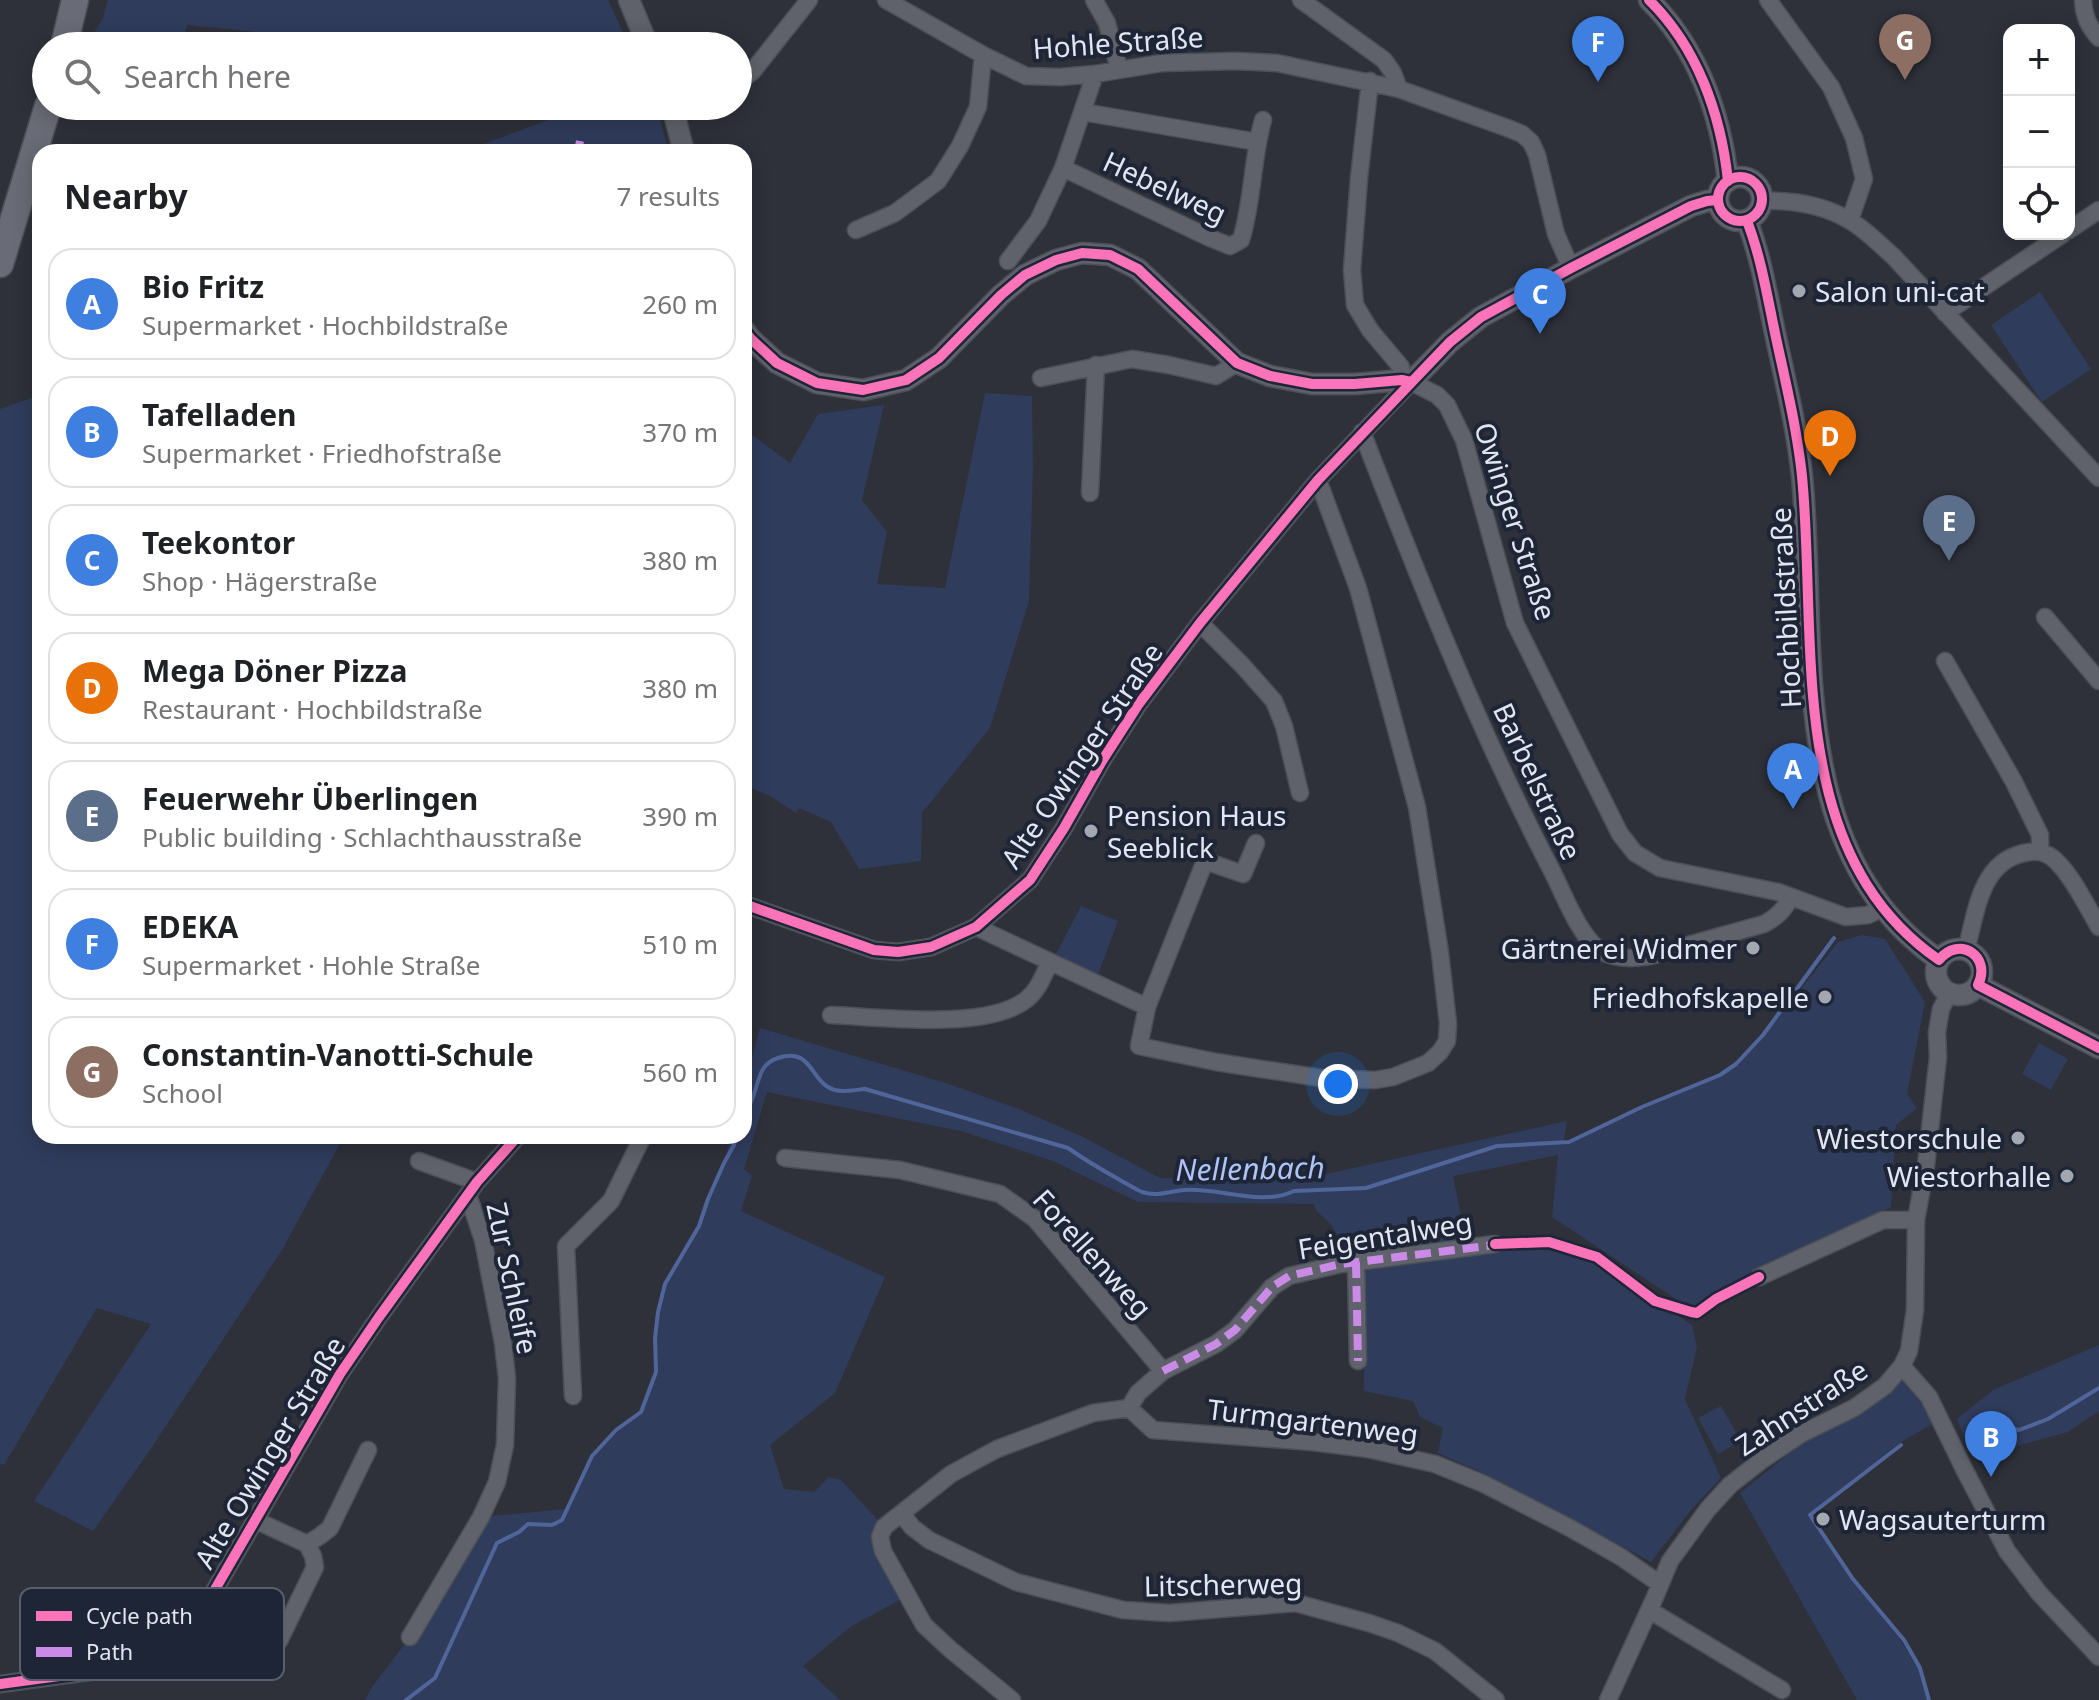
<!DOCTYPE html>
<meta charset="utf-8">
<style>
body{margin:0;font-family:"Noto Sans",sans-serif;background:#f2f2f2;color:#202124}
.controls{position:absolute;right:24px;top:24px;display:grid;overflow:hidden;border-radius:16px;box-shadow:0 4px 20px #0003}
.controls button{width:72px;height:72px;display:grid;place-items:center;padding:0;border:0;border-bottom:2px solid #e0e0e0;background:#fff;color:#202124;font:40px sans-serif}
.you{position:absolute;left:1338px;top:1084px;width:28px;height:28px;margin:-20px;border:6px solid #fff;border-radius:50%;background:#1a73e8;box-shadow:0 0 0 12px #1a73e833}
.badge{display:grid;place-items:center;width:52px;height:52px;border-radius:50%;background:#ea580c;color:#fff;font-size:26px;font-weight:700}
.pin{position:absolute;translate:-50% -66px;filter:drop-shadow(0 2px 4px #0008)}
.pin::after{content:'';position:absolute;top:42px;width:28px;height:24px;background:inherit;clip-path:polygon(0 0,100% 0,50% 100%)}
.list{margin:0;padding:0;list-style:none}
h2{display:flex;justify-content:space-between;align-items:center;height:104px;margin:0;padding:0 32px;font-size:34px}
h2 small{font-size:26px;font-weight:400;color:#757577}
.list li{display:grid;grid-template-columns:52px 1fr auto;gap:24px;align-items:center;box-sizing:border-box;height:112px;margin:0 16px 16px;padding:0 16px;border:2px solid #e0e0e0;border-radius:24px}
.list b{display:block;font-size:30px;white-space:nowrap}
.list p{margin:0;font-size:26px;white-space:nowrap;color:#757577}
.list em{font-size:26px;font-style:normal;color:#757577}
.icon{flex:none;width:44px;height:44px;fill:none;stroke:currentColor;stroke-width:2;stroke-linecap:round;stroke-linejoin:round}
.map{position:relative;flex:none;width:2099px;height:1700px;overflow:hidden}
.search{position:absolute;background:#fff;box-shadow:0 4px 20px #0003;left:32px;top:32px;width:720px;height:88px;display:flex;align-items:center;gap:20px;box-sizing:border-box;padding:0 28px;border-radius:44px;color:#757577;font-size:30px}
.panel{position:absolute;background:#fff;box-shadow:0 4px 20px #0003;left:32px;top:144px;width:720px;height:1000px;border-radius:24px}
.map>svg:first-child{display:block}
</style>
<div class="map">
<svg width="2099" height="1700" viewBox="0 0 2099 1700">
<rect width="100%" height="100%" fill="#2e313a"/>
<path fill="#303c5c" d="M108 0H608L629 46H394L187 25 182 46H86L103 18Z
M544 106H656L669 152H462L548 120Z
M2040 292 2091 369 2042 402 1991 325Z
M985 393 1032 396 1033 468 1029 601 990 728 922 813 921 861 859 869 831 822 799 808 796 813 772 797 744 785V429L790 463 818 414 884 405 862 500 887 532 877 584 945 588Z
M40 395V1136H344L282 1250 150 1450 93 1531 34 1501 151 1324 97 1308 4 1465 0 1464V409Z
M1081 906 1118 921 1097 977 1054 958Z
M1862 935 1885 939 1925 1002 1907 1094 1917 1108 1896 1125 1891 1207 1704 1301 1694 1311 1552 1217 1558 1155 1453 1176 1466 1241 1346 1260C1342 1246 1339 1235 1330 1224 1324 1216 1316 1214 1314 1204L1138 1202 1053 1161 961 1131 767 1092 744 1169 752 1176 741 1211 885 1277 835 1393 770 1445 784 1489 814 1492 829 1477 841 1480 884 1527 880 1537 907 1596 850 1627 803 1666 840 1700H365L372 1687 410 1637 481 1517 566 1509 592 1456 616 1430 641 1411 656 1372 655 1338 658 1312 665 1284 699 1226 708 1199 724 1163 731 1136H744V1087L760 1028 949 1084 1019 1109 1083 1137 1160 1178 1294 1181 1567 1121 1563 1145 1720 1075 1736 1064 1759 1042 1838 942Z
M2039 1043 2068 1059 2051 1090 2022 1074Z
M1547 1243 1597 1263 1692 1325 1697 1347 1685 1399 1721 1478 1691 1510 1651 1562 1496 1479 1438 1453 1443 1428 1420 1417 1413 1401 1364 1391 1365 1269Z
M2099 1345V1411L2068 1432 1973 1458 1957 1419 1993 1390Z
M1903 1380 1923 1399 1934 1423 1901 1442 1808 1515 1852 1579 1897 1635 1919 1669 1927 1700H1857L1740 1493 1802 1443Z
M1721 1406 1741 1441 1718 1454 1698 1418Z"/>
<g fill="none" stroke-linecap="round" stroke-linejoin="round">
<path stroke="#50659a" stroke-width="4" d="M744 1116C747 1110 750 1105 752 1099 756 1090 758 1078 763 1069 766 1064 772 1060 778 1058 810 1047 811 1078 828 1087 839 1094 853 1090 865 1089L1068 1148C1085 1160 1102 1170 1120 1180 1127 1184 1135 1189 1142 1192 1157 1197 1170 1191 1184 1190 1219 1187 1261 1207 1294 1191L1366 1188 1497 1146 1569 1142 1642 1107 1720 1075 1736 1064 1763 1035 1834 938
M1987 1422 2019 1430 2048 1419 2099 1388
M1901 1445 1810 1515 1853 1579 1904 1640 1920 1668 1929 1700
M406 1700 435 1678 497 1543 519 1532 528 1524 552 1525 562 1520 592 1456 616 1430 641 1412 656 1372 655 1338 658 1312 665 1284 699 1226 708 1199 724 1163 734 1145 736 1136"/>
<g stroke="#4b4f57" stroke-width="19">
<path id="minor" d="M886 0 983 55 1026 76 1060 77 1095 74 1162 63 1236 61 1277 63 1399 89 1510 129 1522 134 1531 142 1537 155 1556 234 1571 268
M1094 0 1107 23 1119 69
M1301 0 1384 60 1393 73 1399 89
M1768 0 1831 87 1854 138 1864 179 1850 220
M2083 0C2084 16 2088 26 2099 38
M1370 81 1359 178 1352 270 1355 305 1370 330 1401 367 1402 380
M738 82 752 72 809 0
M1083 112 1257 142
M675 115 698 106
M1063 168 1210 238 1230 246 1241 240C1253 201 1252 159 1263 120
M1763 201C1793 200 1823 205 1849 220 1865 229 1879 244 1893 256L2099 478
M856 230 895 213 938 181 960 146 978 107 983 55
M2069 230 2099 210
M1008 261 1038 221 1063 168 1095 74
M1945 313 2063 234
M1041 378 1132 359 1169 365 1216 376 1237 363
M1362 432C1420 582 1479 731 1553 873 1564 895 1582 943 1605 953 1635 966 1670 950 1699 942 1721 936 1742 930 1764 924 1777 917 1784 910 1791 897
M1090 493 1096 365
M2045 617 2099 681
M1200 623 1242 665 1274 701 1284 726 1300 793
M1945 661 2014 782 2040 835V851
M1256 843 1243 874 1205 861 1147 1007 1139 1046 1216 1062 1321 1078 1375 1080 1393 1077 1428 1063 1440 1052 1447 1041 1448 1023 1440 953 1417 807 1358 588 1318 480
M744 904 874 950 898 952 931 947 976 927 1030 880 1064 828 1102 761 1138 705 1200 623 1318 480 1411 382 1437 395 1447 405 1464 440 1515 623 1620 834 1635 853 1660 868 1778 892 1846 917 1868 915 1882 908
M976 927 1147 1007
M1966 950C1977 911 1980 858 2030 852 2042 851 2050 854 2058 863 2074 879 2087 907 2099 927
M831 1015C881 1017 988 1031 1027 999 1039 989 1043 976 1050 962
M785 1158 900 1170 1000 1194 1035 1219 1163 1371
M419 1161 477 1182
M1356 1262 1358 1361
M1759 1277 1883 1220H1916
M1902 1366 1929 1397 1964 1469 2007 1551 2039 1593 2099 1657
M573 1396 566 1246 611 1201 643 1136
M1129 1408 1153 1430 1313 1442 1368 1449 1435 1464 1484 1484 1570 1528 1621 1557 1660 1584
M902 1514 912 1527 929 1540 1016 1582 1123 1610 1169 1613 1296 1603 1369 1623 1398 1633 1435 1651 1496 1700
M255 1520 307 1544 320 1536 330 1528 368 1450
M1649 1610 1782 1690
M410 1637 481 1517 497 1482 505 1445 507 1378 503 1343 483 1240 468 1195
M279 1641 315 1567 313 1556 307 1544
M0 1684 110 1669 164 1659 181 1648 340 1374 379 1317 477 1182 518 1136
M1012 1700 951 1650 924 1625 883 1551 880 1537 884 1527 951 1474 997 1449 1093 1413 1129 1408 1138 1393 1163 1371 1216 1344 1235 1330 1272 1287 1289 1276 1341 1264 1495 1244
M1608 1700 1655 1597 1670 1561 1708 1509 1730 1485 1762 1460 1801 1434 1854 1408 1885 1386 1902 1366 1909 1351 1915 1310 1916 1220 1926 1165 1938 1057 1937 1032 1941 1009 1949 993"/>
</g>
<g stroke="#4b4f57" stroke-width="23">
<path id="tertiary" d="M629 0 648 46
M1649 0C1697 47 1721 114 1728 181
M672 106 684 152
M1718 199a22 22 0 1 1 44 0a22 22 0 1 1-44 0Z
M1747 221C1761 257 1767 295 1775 333 1785 380 1797 428 1802 476 1818 641 1783 852 1939 960
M744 330 751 339 777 363 817 383 863 390 906 380 939 358 1001 295 1025 275 1056 260 1082 253 1110 255 1138 269 1237 363 1270 376 1312 384H1355L1402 380 1411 382 1450 342 1481 317 1571 268 1691 206 1707 201 1718 200
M1936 972a23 23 0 1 1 46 0a23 23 0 1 1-46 0Z
M1978 985 2099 1048"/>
</g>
<g stroke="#4b4f57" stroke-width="29">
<path id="primary" d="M64 46 75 0
M0 264 48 106"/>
</g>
<use href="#minor" stroke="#5f626a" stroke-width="16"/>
<use href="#tertiary" stroke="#5f626a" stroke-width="20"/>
<use href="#primary" stroke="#696c76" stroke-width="26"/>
<path stroke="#ca8be6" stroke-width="8" stroke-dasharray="16 8" stroke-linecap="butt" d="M578 152 580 141
M1356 1262 1358 1361
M1163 1371 1216 1344 1235 1330 1272 1287 1289 1276 1341 1264 1503 1244"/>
<g stroke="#1e2536" stroke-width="15">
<path id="cycleway" d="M1649 0C1697 47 1721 114 1728 181
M1718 199a22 22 0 1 1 44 0a22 22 0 1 1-44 0Z
M1747 221C1761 257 1767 295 1775 333 1785 380 1797 428 1802 476 1818 641 1783 852 1939 960 1959 935 1992 956 1978 985L2099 1048
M744 330 751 339 777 363 817 383 863 390 906 380 939 358 1001 295 1025 275 1056 260 1082 253 1110 255 1138 269 1237 363 1270 376 1312 384H1355L1402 380 1411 382
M744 904 874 950 898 952 931 947 976 927 1030 880 1064 828 1102 761 1138 705 1200 623 1318 480 1450 342 1481 317 1571 268 1691 206 1707 201 1718 200
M1495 1244 1549 1242 1584 1253 1597 1257 1655 1301 1691 1312 1697 1313 1716 1299 1759 1277
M0 1684 110 1669 164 1659 181 1648 340 1374 379 1317 477 1182 518 1136"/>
</g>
<use href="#cycleway" stroke="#fb73b8" stroke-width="10"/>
</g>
<g fill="#a2a7b1" stroke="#1e2536" stroke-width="3">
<circle cx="1799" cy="291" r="8"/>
<circle cx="1091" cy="831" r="8"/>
<circle cx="1753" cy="948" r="8"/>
<circle cx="1825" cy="997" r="8"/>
<circle cx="2018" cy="1138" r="8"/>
<circle cx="2067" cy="1176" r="8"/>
<circle cx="1823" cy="1519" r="8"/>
</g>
<g text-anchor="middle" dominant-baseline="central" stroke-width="8" stroke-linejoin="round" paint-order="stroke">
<g font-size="28" fill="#e1e6f1" stroke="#1e2536">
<text transform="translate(1118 42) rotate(-4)">Hohle Straße</text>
<text transform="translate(1165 187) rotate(25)">Hebelweg</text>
<text transform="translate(1516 521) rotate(72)">Owinger Straße</text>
<text transform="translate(1785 608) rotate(-93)">Hochbildstraße</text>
<text transform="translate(1081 755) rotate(-56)">Alte Owinger Straße</text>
<text transform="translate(1538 781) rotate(65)">Barbelstraße</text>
<text transform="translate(1385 1235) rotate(-9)">Feigentalweg</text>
<text transform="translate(1093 1253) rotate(48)">Forellenweg</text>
<text transform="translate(513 1278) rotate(78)">Zur Schleife</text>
<text transform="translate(1801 1407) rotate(-33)">Zahnstraße</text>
<text transform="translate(1313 1421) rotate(7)">Turmgartenweg</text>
<text transform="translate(269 1452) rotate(-59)">Alte Owinger Straße</text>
<text transform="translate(1223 1584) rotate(-1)">Litscherweg</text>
</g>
<g font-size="28" fill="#e1e6f1" stroke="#1e2536" text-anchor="end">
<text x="1815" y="291" text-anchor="start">Salon uni-cat</text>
<text x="1107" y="815" text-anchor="start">Pension Haus<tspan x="1107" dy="32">Seeblick</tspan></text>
<text x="1737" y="948">Gärtnerei Widmer</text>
<text x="1809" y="997">Friedhofskapelle</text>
<text x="2002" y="1138">Wiestorschule</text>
<text x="2051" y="1176">Wiestorhalle</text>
<text x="1839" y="1519" text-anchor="start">Wagsauterturm</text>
</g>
<g font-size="30" font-style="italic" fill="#afc4f6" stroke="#1e2536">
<text transform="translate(1250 1168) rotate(-1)">Nellenbach</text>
</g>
</g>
<rect x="20" y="1588" width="264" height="92" rx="12" fill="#1e2536" stroke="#585f6e" stroke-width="2"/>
<rect x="36" y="1611" width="36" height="10" fill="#fb73b8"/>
<rect x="36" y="1647" width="36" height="10" fill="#ca8be6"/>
<g font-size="22" fill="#e1e6f1">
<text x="86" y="1624">Cycle path</text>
<text x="86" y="1660">Path</text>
</g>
</svg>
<div class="controls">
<button>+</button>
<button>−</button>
<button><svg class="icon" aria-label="locate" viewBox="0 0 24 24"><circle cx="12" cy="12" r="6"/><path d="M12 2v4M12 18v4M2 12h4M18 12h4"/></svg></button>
</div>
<div class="you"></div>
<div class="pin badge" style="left:1793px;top:809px;background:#3f7fe0">A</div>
<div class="pin badge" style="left:1991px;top:1477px;background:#3f7fe0">B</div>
<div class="pin badge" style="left:1540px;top:334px;background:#3f7fe0">C</div>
<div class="pin badge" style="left:1830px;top:476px;background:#e8710a">D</div>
<div class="pin badge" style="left:1949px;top:561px;background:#5c6f8a">E</div>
<div class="pin badge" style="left:1598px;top:82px;background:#3f7fe0">F</div>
<div class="pin badge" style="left:1905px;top:80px;background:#8d6e63">G</div>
<div class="search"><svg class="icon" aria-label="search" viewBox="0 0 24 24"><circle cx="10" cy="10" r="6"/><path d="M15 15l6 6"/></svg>Search here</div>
<section class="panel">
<h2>Nearby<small>7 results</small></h2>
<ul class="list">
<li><span class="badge" style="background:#3f7fe0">A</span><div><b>Bio Fritz</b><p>Supermarket · Hochbildstraße</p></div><em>260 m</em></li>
<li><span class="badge" style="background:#3f7fe0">B</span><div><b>Tafelladen</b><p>Supermarket · Friedhofstraße</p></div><em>370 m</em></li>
<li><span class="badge" style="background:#3f7fe0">C</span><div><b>Teekontor</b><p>Shop · Hägerstraße</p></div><em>380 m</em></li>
<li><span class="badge" style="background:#e8710a">D</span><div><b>Mega Döner Pizza</b><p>Restaurant · Hochbildstraße</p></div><em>380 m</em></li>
<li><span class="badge" style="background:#5c6f8a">E</span><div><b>Feuerwehr Überlingen</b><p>Public building · Schlachthausstraße</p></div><em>390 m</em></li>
<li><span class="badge" style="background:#3f7fe0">F</span><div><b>EDEKA</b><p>Supermarket · Hohle Straße</p></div><em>510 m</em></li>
<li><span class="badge" style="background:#8d6e63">G</span><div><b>Constantin-Vanotti-Schule</b><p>School</p></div><em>560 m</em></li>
</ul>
</section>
</div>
